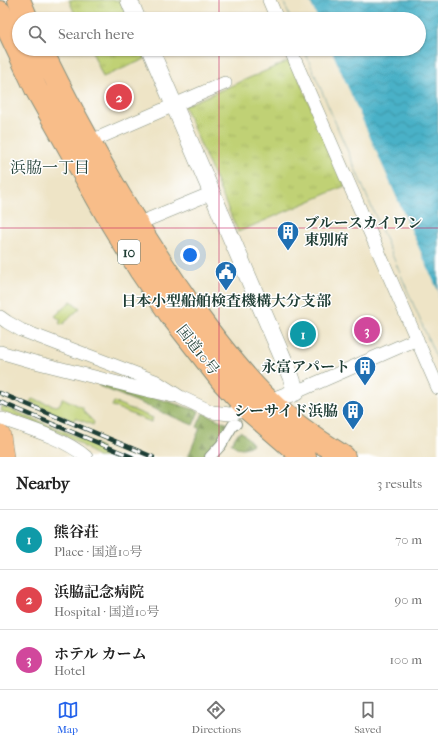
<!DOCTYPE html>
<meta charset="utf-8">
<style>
body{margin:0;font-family:"IM FELL French Canon","Noto Serif JP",serif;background:#f2f2f2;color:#222}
.you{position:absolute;left:190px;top:255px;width:14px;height:14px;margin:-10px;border:3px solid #fff;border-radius:50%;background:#1a73e8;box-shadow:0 0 0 6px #1a73e833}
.badge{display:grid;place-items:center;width:26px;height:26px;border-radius:50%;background:#2563eb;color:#fff;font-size:13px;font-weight:700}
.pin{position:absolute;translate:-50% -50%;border:2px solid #fff;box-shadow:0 1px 4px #0006}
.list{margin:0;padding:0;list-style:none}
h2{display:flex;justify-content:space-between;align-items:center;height:52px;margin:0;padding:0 16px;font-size:17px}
h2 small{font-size:13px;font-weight:400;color:#767676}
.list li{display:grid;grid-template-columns:26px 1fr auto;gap:12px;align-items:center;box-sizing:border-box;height:60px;padding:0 16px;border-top:1px solid #e0e0e0}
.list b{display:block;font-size:15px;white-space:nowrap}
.list p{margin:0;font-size:13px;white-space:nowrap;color:#767676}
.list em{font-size:13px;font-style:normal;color:#767676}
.icon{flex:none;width:22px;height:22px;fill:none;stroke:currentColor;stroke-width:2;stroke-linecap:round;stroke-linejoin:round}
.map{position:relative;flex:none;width:438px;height:457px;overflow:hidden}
.search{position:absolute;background:#fff;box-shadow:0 1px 3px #0004;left:12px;right:12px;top:12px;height:44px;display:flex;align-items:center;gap:10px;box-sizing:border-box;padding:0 14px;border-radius:22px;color:#767676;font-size:15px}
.sheet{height:232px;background:#fff}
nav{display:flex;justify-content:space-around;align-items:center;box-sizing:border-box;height:56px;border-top:1px solid #e0e0e0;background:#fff;font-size:11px;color:#767676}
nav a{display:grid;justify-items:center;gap:2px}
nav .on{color:#2563eb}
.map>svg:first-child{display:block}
</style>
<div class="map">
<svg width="438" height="457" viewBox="0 0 438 457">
<defs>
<pattern id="forest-firs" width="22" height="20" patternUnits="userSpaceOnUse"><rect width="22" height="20" fill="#98b366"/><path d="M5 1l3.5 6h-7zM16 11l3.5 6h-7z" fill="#7b9355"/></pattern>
<pattern id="park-tufts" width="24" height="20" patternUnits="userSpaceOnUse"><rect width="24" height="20" fill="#c0d174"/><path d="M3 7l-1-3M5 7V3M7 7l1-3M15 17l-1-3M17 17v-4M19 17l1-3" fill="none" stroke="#a5b465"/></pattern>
<pattern id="water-waves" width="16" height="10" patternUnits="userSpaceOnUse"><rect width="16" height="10" fill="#48b1c7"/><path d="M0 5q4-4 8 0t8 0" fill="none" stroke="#3b91a2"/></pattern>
</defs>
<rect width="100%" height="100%" fill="#fff"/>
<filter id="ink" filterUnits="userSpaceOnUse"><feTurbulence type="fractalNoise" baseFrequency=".025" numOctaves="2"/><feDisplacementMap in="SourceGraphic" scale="8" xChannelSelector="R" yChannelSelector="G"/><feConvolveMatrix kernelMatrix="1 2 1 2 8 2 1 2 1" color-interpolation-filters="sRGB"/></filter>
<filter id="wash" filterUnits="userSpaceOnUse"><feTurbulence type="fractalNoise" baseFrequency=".012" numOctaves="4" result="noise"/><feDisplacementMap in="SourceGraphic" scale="16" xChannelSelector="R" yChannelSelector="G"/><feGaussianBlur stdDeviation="0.9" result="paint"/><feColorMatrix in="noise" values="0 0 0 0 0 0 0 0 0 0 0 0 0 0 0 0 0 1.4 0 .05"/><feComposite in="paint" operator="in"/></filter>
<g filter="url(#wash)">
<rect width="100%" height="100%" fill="#eee4c6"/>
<path fill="#c0d174" stroke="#708754" d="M71 301 80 308 62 325 59 323 61 320 55 316Z
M63 398 83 408V411L94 422 93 425 75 418 73 421 30 402 32 399 56 406 59 405Z
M114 402 153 418 151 422 112 406Z
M2 406 102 447 100 453 110 457H97C71 433 34 422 1 411Z"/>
<path fill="url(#forest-firs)" stroke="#5c784d" d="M99 384 153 397 199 411 193 425 99 386Z
M203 413 228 424 229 426 207 457H188L200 428 197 427Z
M239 432H242L253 444C246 449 238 450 231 443Z"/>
<path fill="url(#park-tufts)" stroke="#708754" d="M69 0H120L128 19H77Z
M91 49H141L145 59 103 77Z
M291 60 345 186 238 232 184 106Z"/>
<path fill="url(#water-waves)" stroke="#34777e" d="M283 0H438V361L304 49H419V19H291Z"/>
<path fill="#eee4c6" d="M283 0H309L318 19H291Z
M304 49H331L438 291V361Z"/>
</g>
<g filter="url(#ink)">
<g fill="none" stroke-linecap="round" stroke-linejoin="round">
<g stroke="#86907d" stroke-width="12">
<path id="pedestrian" d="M210 457 221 445 233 425 236 424"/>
</g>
<g stroke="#86907d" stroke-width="14">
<path id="minor" d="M269 0 277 19
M290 49 438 388
M89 142 225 83
M137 224 212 193
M0 317 7 322 21 330 155 381 180 397 212 412 230 414 252 409
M0 352 31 361 150 391 173 396
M296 392 417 339
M2 419C28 428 66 439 86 457"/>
</g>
<g stroke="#86907d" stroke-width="18">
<path id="tertiary" d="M129 0 137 19
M150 49 291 377 296 392 270 402"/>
</g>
<g stroke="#86907d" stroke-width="22">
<path id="primary" d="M0 436 3 457"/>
</g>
<g stroke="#86907d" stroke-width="24">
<path id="trunk" d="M19 0 27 19
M0 12 36 89 112 224 140 270 170 314 223 382 249 410 295 450 305 457
M41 49C65 99 92 148 120 196 144 237 170 277 197 315 219 345 242 375 269 401 291 423 318 441 344 457"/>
</g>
<use href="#pedestrian" stroke="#fff" stroke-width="10"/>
<use href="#minor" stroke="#fff" stroke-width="13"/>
<use href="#tertiary" stroke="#fff" stroke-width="17"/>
<use href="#primary" stroke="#f8bd89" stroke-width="21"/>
<use href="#trunk" stroke="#f8bd89" stroke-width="22"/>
<g stroke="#1f3d34" stroke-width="4.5">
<path id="rail" d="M0 393 153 457
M0 402 132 457"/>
</g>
<use href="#rail" stroke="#fff" stroke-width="3" stroke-dasharray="9" stroke-linecap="butt"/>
</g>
</g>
<path fill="none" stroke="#c2185b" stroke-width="1" stroke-opacity="0.55" d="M219 0V19M219 49V457M0 228H438"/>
<defs>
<g id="building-pin" transform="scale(1.15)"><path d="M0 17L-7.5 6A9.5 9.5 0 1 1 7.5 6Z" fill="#1f6fb2" stroke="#fff"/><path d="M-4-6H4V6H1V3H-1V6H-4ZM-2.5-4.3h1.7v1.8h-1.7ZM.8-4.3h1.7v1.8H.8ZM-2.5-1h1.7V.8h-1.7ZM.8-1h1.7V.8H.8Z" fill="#fff"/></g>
<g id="civic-pin" transform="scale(1.15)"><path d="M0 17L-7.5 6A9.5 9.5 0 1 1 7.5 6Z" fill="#1f6fb2" stroke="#fff"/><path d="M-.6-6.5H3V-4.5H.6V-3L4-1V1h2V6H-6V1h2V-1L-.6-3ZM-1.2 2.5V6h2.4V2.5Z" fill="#fff"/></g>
</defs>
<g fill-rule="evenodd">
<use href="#building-pin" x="288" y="232"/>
<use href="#civic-pin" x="226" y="272"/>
<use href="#building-pin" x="365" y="367"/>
<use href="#building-pin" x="353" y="411"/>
</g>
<g text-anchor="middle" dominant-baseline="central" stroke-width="3" stroke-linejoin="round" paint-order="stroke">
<rect fill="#fff" stroke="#627771" stroke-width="1" x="118" y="240" width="22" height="24" rx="3"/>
<g font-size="14" font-weight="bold" fill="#1f3d34">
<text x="129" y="252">10</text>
</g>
<g font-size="15" font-weight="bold" fill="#1f3d34" stroke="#fff" text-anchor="end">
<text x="304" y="223" text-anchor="start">ブルースカイワン<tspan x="304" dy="17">東別府</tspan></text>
<text x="226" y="301" text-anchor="middle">日本小型船舶検査機構大分支部</text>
<text x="350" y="367">永富アパート</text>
<text x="338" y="411">シーサイド浜脇</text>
</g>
<g font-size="15" fill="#1f3d34" stroke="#fff">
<text transform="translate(198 350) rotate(52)">国道10号</text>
</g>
<g font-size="16" fill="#1f3d34" stroke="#fff">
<text x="50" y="167">浜脇一丁目</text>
</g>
</g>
</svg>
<div class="you"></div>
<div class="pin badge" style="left:303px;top:334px;background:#0f9aa8">1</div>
<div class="pin badge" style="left:119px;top:97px;background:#e0444e">2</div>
<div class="pin badge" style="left:367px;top:330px;background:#d1479c">3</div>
<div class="search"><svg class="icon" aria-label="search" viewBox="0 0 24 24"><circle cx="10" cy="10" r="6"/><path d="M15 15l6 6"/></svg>Search here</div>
</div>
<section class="sheet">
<h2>Nearby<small>3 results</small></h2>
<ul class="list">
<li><span class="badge" style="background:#0f9aa8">1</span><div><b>熊谷荘</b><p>Place · 国道10号</p></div><em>70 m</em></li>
<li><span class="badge" style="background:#e0444e">2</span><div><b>浜脇記念病院</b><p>Hospital · 国道10号</p></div><em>90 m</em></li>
<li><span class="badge" style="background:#d1479c">3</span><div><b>ホテル カーム</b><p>Hotel</p></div><em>100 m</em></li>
</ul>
</section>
<nav>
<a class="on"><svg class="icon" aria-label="map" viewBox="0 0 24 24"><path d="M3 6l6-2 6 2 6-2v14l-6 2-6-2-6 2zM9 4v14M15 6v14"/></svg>Map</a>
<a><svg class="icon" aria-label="directions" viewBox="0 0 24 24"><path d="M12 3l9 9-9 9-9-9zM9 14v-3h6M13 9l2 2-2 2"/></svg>Directions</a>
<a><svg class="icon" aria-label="saved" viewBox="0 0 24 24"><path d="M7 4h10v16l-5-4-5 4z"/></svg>Saved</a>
</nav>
